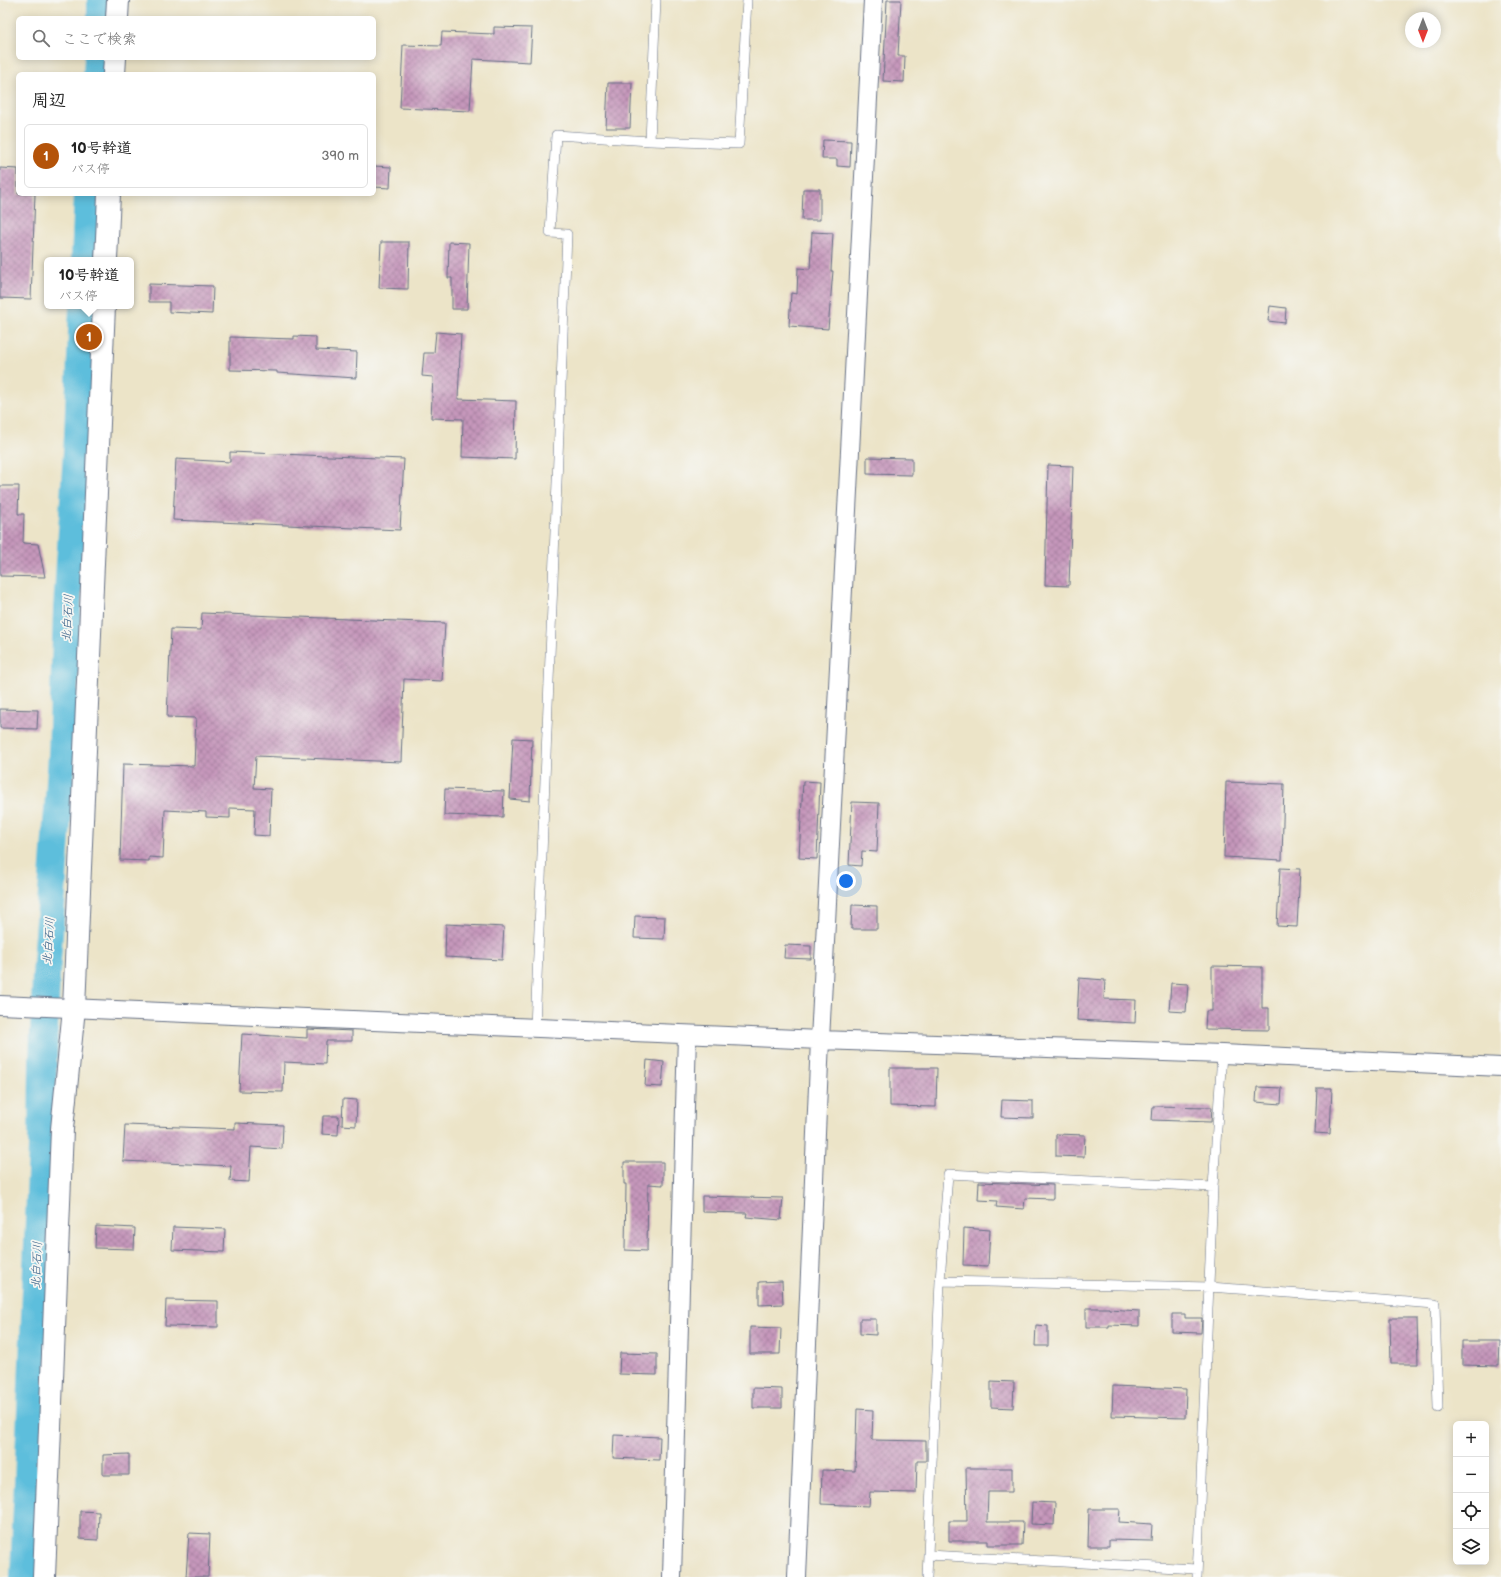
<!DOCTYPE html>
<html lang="ja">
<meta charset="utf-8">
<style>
body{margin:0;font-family:"Balsamiq Sans","Klee One",sans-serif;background:#f2f2f2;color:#222}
.controls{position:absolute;right:12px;bottom:12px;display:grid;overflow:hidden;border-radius:6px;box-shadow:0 2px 10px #0003}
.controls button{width:36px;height:36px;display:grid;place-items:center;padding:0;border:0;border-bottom:1px solid #e0e0e0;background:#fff;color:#222;font:20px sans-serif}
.compass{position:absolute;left:1405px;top:12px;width:36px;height:36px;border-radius:50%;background:#fff;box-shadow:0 2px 10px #0003;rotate:180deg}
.you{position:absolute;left:846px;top:881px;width:14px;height:14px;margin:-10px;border:3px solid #fff;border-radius:50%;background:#1a73e8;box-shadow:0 0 0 6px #1a73e833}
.badge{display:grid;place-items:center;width:26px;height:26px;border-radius:50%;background:#b45309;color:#fff;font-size:13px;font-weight:700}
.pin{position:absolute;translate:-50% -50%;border:2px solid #fff;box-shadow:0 1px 4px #0006}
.popup{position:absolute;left:44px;top:257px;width:90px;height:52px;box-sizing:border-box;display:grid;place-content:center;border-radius:6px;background:#fff;filter:drop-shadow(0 1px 3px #0005);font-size:13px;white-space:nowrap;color:#767676}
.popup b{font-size:15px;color:#222}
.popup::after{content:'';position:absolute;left:50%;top:100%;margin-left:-8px;border:8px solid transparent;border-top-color:#fff}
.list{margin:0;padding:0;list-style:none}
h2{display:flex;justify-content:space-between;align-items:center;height:52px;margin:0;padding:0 16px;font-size:17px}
h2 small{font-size:13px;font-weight:400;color:#767676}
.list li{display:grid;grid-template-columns:26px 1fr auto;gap:12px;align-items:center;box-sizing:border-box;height:64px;margin:0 8px 8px;padding:0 8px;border:1px solid #e0e0e0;border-radius:6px}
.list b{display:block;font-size:15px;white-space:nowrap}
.list p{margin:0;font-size:13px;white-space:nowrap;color:#767676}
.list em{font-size:13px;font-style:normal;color:#767676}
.icon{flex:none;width:22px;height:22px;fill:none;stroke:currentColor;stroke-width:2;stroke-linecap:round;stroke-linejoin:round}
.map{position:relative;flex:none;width:1501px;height:1577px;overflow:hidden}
.search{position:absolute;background:#fff;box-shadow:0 2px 10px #0003;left:16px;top:16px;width:360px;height:44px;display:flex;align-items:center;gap:10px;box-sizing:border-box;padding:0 14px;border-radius:6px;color:#767676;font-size:15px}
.panel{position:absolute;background:#fff;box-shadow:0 2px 10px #0003;left:16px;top:72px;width:360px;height:124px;border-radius:6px}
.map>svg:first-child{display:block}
</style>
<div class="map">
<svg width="1501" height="1577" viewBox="0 0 1501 1577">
<defs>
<pattern id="building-cross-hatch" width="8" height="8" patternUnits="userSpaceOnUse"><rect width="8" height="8" fill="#c697bb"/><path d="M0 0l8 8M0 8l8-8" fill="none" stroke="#a07c9b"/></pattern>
</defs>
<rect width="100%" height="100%" fill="#f6f6f2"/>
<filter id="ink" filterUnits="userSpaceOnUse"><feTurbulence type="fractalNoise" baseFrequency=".025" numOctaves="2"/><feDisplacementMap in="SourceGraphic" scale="8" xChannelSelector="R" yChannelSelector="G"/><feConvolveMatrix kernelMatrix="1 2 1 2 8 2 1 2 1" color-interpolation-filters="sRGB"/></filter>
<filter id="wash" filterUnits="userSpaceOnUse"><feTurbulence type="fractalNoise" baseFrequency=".012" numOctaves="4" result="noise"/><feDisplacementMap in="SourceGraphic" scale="16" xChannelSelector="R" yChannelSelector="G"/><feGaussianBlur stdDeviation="0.9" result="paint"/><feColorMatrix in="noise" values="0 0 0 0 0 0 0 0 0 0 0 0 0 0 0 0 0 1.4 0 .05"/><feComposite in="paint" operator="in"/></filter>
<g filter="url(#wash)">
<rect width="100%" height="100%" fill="#ece4c8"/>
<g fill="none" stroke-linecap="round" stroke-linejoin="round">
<path stroke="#5dbedc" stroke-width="28" d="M101 18V0
M97 74 98 58
M85 260 88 194
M24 1577 42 1148 43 1062 46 975 62 755 67 610 78 436 83 306"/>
</g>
<g id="blocks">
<path fill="url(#building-cross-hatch)" d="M887 0H901L898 56H905L904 82 883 81Z
M494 27 532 28 530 62 473 59 470 111 400 108 403 45 441 46 442 32 494 34Z
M608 83H632L630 128H606Z
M823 140 851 141 850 167 837 166V159H822Z
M374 166 391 167 390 188 374 187Z
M0 168 18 169V194H35L31 299 0 298Z
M803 189H820V220H802Z
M812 232 833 233 831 271H833L828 329 789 326 791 293 797 294 798 268 810 269Z
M381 242H409L408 289 379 288Z
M449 242 469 243 467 309H452V278H448Z
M149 284 213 286 212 314 169 312V302H149Z
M1270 306 1286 308 1285 323 1268 321Z
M436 332 461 334 458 399 516 401 515 459 462 457 463 419 431 418 433 377 422 376 424 353H434Z
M294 336 316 337V350L357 352 356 378 277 373V371L230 370V337L294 339Z
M230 452 404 459 400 530 173 520 176 459 230 462Z
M867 457 912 458V475L867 474Z
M1048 465 1073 466 1069 586 1045 585Z
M0 486H19L18 514H24L23 543 38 544 45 577 0 576Z
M202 613 445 623 442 681 404 679 401 762 256 756 254 788 271 789 269 836 254 835 255 809 230 808V818L206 817V812L165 810 163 858 149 857V861L120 860 123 764 194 766 196 718 167 717 171 629 201 630Z
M0 709 38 710 37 729 0 728Z
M513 738 532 739 530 801 510 799Z
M803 781 820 782 817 859 799 858Z
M1226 782 1284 784 1282 860 1224 857Z
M445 789 504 791 503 817 444 815Z
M852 802 879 803 877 852 862 851 861 866 849 865Z
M1280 868 1300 869 1297 927 1277 926Z
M852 905 877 906V929H851Z
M635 916 665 917 664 939 634 938Z
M446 924 504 927 502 960 445 957Z
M785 945 811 946V959L784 958Z
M1212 966 1262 967V1008H1269V1030L1205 1029 1206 1011H1212Z
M1079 978 1105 980 1104 999 1136 1000 1135 1023 1077 1020Z
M1171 983 1188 984 1186 1012 1169 1011Z
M307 1029 352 1031V1041H326L325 1064 284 1062 283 1092 239 1091 242 1034 307 1038Z
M647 1060 664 1062 662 1087 645 1086Z
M890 1068H937L936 1107 890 1106Z
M1257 1087 1282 1088 1281 1104 1256 1102Z
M1317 1088H1332L1330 1134 1315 1133Z
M343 1099 357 1100 356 1126 342 1125Z
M1002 1100 1033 1101V1118L1001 1117Z
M1153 1106 1212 1107 1211 1122 1152 1120Z
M323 1116H339L338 1135 322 1134Z
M235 1123 283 1125 282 1149 251 1147 249 1182 230 1181 231 1166 123 1161 125 1125 235 1129Z
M1056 1134 1085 1135 1084 1157 1056 1156Z
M624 1162H663V1185L648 1184 647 1251 625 1250 626 1184H624Z
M979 1182 1053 1185V1199L1025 1198 1024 1209 996 1207 997 1201 978 1200Z
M702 1196 783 1198 781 1220 746 1217 747 1213 702 1212Z
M96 1226 135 1228 134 1249 95 1248Z
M173 1227 225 1229 224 1252 172 1250Z
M964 1228 990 1230 988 1266 963 1265Z
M782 1281 783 1304 759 1305V1282Z
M166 1300 218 1301V1327L165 1326Z
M1086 1308H1109V1309L1139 1311V1326L1109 1325V1327H1086Z
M1172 1314H1185V1318H1202L1201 1333 1172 1332Z
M1390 1318H1417L1418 1364H1391Z
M860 1319H876V1335L860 1334Z
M1036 1325 1048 1326V1346H1035Z
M750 1327 781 1328 780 1354H750Z
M1462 1341H1500L1499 1366 1462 1365Z
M620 1353 657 1354V1375L619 1374Z
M991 1381 1014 1382 1013 1408 991 1407Z
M1113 1386 1186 1389 1185 1418 1112 1416Z
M753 1388 782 1389V1408H753Z
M857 1409 873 1410 872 1440 926 1441V1461H917L916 1493 870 1492 869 1506 821 1504 822 1470 855 1471Z
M614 1435 660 1437 659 1460 613 1458Z
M129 1454V1475H103V1455Z
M966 1468H1012V1492H988L987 1522H1023L1022 1545H988V1541H949V1521H967Z
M1032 1502 1055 1503 1054 1525 1031 1524Z
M1089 1509H1120L1119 1522 1152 1524 1151 1541 1109 1540V1546H1088Z
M80 1511 99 1512 98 1540 80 1539Z
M189 1533 210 1534 208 1577H186Z"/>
</g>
</g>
<g filter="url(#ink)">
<use href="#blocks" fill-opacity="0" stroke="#646e83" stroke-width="1"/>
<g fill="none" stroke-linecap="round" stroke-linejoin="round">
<g stroke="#646e83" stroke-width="10">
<path id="service" d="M650 141 656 0
M535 1028 567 234 550 233 556 135 650 141 739 144 747 0
M940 1281 1210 1287 1435 1304 1438 1408
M928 1555 1197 1569
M927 1577 940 1281 948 1174 1213 1187
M1197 1577 1213 1187 1222 1054"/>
</g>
<g stroke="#646e83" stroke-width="20">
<path id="minor" d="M0 1005 820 1040 1222 1054 1501 1067
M672 1577 687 1035
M797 1577 820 1040 873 0"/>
</g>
<g stroke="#646e83" stroke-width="24">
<path id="tertiary" d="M117 18 118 0
M114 74 115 58
M106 260 109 194
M44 1577 62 1129 74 1008 104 306"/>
</g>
<use href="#service" stroke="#fff" stroke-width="9"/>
<use href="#minor" stroke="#fff" stroke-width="18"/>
<use href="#tertiary" stroke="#fff" stroke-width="22"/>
</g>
</g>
<g text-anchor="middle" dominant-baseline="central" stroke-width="3.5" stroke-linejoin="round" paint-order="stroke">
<g font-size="12" font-style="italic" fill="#2f5a84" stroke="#f6f6f2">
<text transform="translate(68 618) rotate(-87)">北白石川</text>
<text transform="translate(49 941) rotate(-86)">北白石川</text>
<text transform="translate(37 1265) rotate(-88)">北白石川</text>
</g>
</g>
</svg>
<div class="controls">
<button>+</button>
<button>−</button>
<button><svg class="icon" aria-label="locate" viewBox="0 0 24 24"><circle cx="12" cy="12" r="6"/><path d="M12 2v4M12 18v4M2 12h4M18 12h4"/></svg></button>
<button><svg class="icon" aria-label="layers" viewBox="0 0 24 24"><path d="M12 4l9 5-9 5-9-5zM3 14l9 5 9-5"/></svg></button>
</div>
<svg class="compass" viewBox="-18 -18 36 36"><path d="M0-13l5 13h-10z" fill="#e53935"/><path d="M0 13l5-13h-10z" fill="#767676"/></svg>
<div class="you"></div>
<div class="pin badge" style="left:89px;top:337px">1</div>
<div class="popup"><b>10号幹道</b>バス停</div>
<div class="search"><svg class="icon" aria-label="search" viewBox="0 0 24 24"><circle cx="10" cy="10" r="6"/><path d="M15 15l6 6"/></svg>ここで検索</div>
<section class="panel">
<h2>周辺<small></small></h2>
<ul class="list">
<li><span class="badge">1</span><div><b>10号幹道</b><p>バス停</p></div><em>390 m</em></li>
</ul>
</section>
</div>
